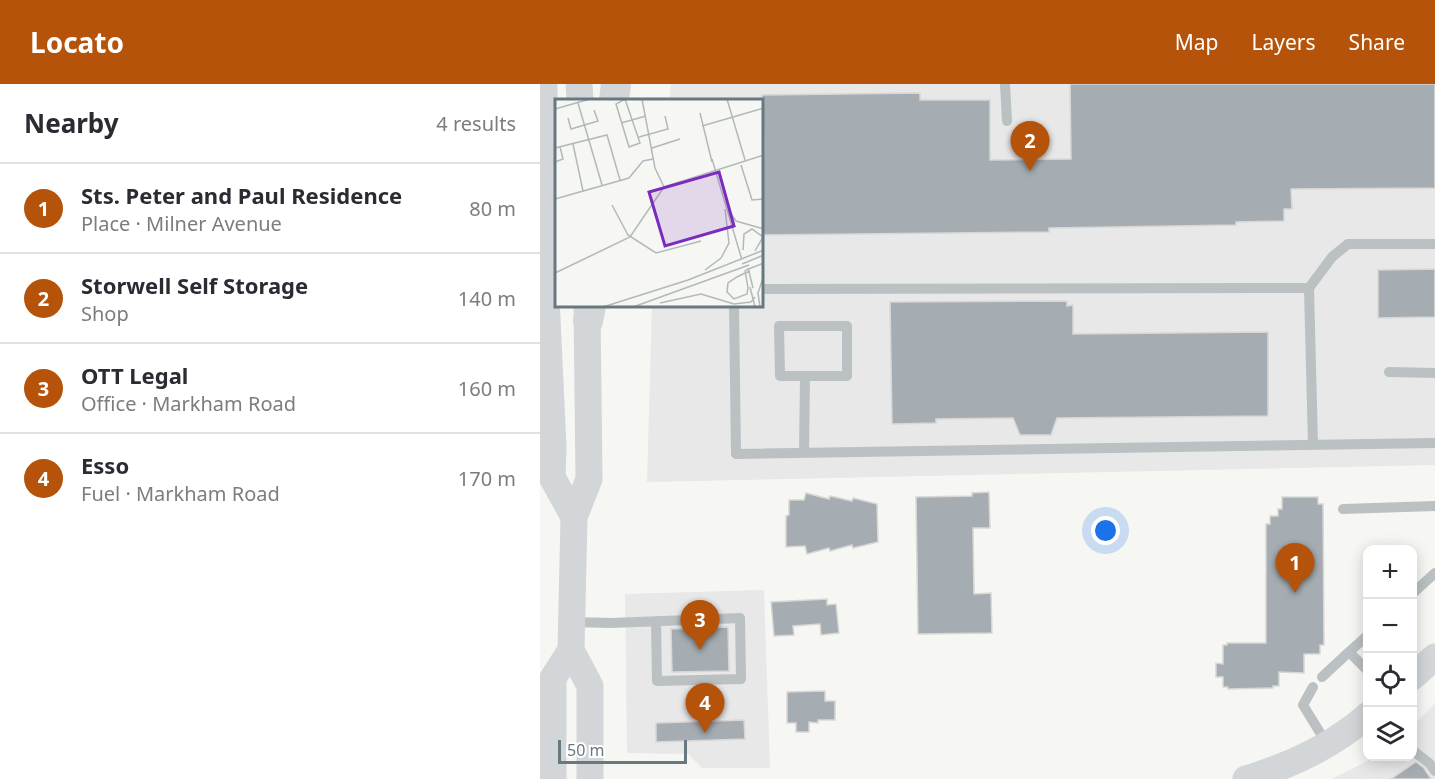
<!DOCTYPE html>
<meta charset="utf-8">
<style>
body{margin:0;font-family:"Noto Sans",sans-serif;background:#f2f2f3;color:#2b2b33}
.controls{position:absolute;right:18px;bottom:18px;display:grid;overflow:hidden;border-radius:12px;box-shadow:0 3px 15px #0003}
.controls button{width:54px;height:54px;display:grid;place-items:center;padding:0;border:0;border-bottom:2px solid #e1e1e2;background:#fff;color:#2b2b33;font:30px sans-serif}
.scale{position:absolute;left:18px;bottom:15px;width:129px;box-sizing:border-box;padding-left:6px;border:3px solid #687881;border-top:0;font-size:16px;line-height:21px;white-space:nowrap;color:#687881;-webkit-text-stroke:4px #fff;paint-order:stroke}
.you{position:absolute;left:566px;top:447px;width:21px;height:21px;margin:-15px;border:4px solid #fff;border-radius:50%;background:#1a73e8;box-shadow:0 0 0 9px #1a73e833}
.badge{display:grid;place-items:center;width:39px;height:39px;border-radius:50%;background:#b45309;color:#fff;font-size:20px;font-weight:700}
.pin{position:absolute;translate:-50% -50px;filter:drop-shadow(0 2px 3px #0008)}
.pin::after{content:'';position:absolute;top:32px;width:21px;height:18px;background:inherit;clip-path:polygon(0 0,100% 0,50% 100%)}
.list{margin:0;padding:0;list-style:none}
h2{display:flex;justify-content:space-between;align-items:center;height:78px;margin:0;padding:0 24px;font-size:26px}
h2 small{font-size:20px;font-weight:400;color:#7c7c81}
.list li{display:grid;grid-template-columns:39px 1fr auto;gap:18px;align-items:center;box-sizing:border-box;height:90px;padding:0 24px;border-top:2px solid #e1e1e2}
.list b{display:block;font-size:22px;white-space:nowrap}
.list p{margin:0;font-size:20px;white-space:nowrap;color:#7c7c81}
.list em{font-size:20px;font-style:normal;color:#7c7c81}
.icon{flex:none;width:33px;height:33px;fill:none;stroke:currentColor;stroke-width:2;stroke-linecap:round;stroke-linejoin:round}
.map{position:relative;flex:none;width:895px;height:695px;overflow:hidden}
header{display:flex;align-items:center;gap:36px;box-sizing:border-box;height:84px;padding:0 30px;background:#b45309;color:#fff}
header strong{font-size:28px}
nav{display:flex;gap:33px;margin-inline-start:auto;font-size:21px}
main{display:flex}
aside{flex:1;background:#fff}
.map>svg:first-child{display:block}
</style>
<header>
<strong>Locato</strong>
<nav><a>Map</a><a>Layers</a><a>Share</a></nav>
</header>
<main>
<aside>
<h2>Nearby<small>4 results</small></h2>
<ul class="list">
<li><span class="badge">1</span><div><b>Sts. Peter and Paul Residence</b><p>Place · Milner Avenue</p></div><em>80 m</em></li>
<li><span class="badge">2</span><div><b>Storwell Self Storage</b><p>Shop</p></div><em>140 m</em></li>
<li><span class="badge">3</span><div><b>OTT Legal</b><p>Office · Markham Road</p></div><em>160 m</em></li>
<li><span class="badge">4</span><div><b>Esso</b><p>Fuel · Markham Road</p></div><em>170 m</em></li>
</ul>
</aside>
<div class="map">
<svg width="895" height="695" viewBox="0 0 895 695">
<rect width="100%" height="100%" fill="#f6f6f3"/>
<path fill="#e7e8e7" d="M131 0H895V381L107 398 112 222H222V16H129Z
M224 506 230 684H162L148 670 87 669 85 510Z
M895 619V695H792L835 673 872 672 873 642Z"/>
<path fill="#a6adb2" stroke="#d8d7d6" stroke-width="1.5" d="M530 0H895V104L751 105 752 125H744V137L696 138V141L509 144V148L222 151V11L380 9V16H450V76L531 75Z
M895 185V233L838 234V186Z
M527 217V222L533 221V250L728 248V332L517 334 511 351H480L473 334 396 335V339L352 340 350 218Z
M449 408 450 444H433L434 510 451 509 452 549 378 550 376 413 432 412V409Z
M266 409 289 415 290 412 312 417 313 414 337 420 338 458 313 464 312 461 290 467 289 464 267 470 265 462 246 463V432L249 431V416H264Z
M742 413H778V420H783L784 561H780V570H764V589L739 588V602H733V604L688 605V603H683V593H676V579L683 580V561H687V559H726V440H730V432H738V425H742Z
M287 515V521L296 520 299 549 281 551 280 540 253 542 254 551 234 552 231 518Z
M188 543 189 587 132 588 131 545Z
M285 607V617H295V636H278V639L269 638V648H256V639H247V608Z
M204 636 205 655 116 658V639Z
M876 678 884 684 891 695H851Z"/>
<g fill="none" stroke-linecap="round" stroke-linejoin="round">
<path stroke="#bbc0c3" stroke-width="10" d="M465 0 467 37
M769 204 792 173 808 160H895
M222 205 769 204 773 361
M194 222 196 370 895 359
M849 288 895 289
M264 369 265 292H307V242H239L240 292H265
M803 425 895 422
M872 510 895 489
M32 538 71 539 200 534 201 595 117 597 116 537
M828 551 809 568 828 587
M782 593 809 568
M773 603 763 621 787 660
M872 666 889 679 895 687"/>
<path stroke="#d2d6d9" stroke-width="27" d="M4 0 5 192 13 363 12 393 34 433
M39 0 40 16
M47 222 49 395 34 433 31 566 50 602V695
M872 593 895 573
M13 695V594L31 566
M706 695C749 682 794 661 828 631"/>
<path stroke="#d2d6d9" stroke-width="30" d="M74 16 76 0
M0 159 5 192
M48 237 51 222"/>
</g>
<g transform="translate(15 15)">
<rect width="208" height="208" fill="#f6f6f3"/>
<path fill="none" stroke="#b0b9bb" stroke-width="1.5" d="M70 0 85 44 74 48 61 5ZM87 0 100 69 109 88M172 0 190 61M23 4 47 86M0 10 35 0M145 14 157 63M13 19 16 30 43 22 39 11M66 24 91 17M147 27 209 9M209 32V62M84 38 113 30 110 17M18 45 28 92M0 49 52 36 65 81M97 49 125 40M157 60 187 161M0 63 8 60 5 48M186 66 197 101 209 100M0 100 74 79 88 62 98 60M57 106 73 136 101 154 146 142M174 112 181 122 209 130M188 151 189 135 197 130 208 138 200 152M187 165 209 156M193 169 198 189M150 171 166 159 174 144 170 110M190 171 193 189 192 195 179 200 172 193 173 184 182 178 188 175 195 172M191 171 209 164M0 174 75 138 109 88 209 56M195 188 200 208M105 204 146 195 179 205 196 203 200 198M48 208 133 181 209 151M78 208 194 166M205 208 203 194 209 176"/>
<path fill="#7b2cbf" fill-opacity="0.15" stroke="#7b2cbf" stroke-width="3" d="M164 73 179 127 110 147 94 93Z"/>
<rect width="208" height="208" fill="none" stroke="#687881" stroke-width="3"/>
</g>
</svg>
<div class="controls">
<button>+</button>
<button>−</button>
<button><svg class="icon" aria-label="locate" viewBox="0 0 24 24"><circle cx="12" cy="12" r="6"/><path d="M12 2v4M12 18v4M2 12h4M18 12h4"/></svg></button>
<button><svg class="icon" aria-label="layers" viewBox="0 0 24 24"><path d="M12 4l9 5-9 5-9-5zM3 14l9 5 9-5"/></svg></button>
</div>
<div class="scale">50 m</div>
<div class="you"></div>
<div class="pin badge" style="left:755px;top:509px">1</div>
<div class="pin badge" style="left:490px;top:87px">2</div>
<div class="pin badge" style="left:160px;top:566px">3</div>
<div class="pin badge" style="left:165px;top:649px">4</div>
</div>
</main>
